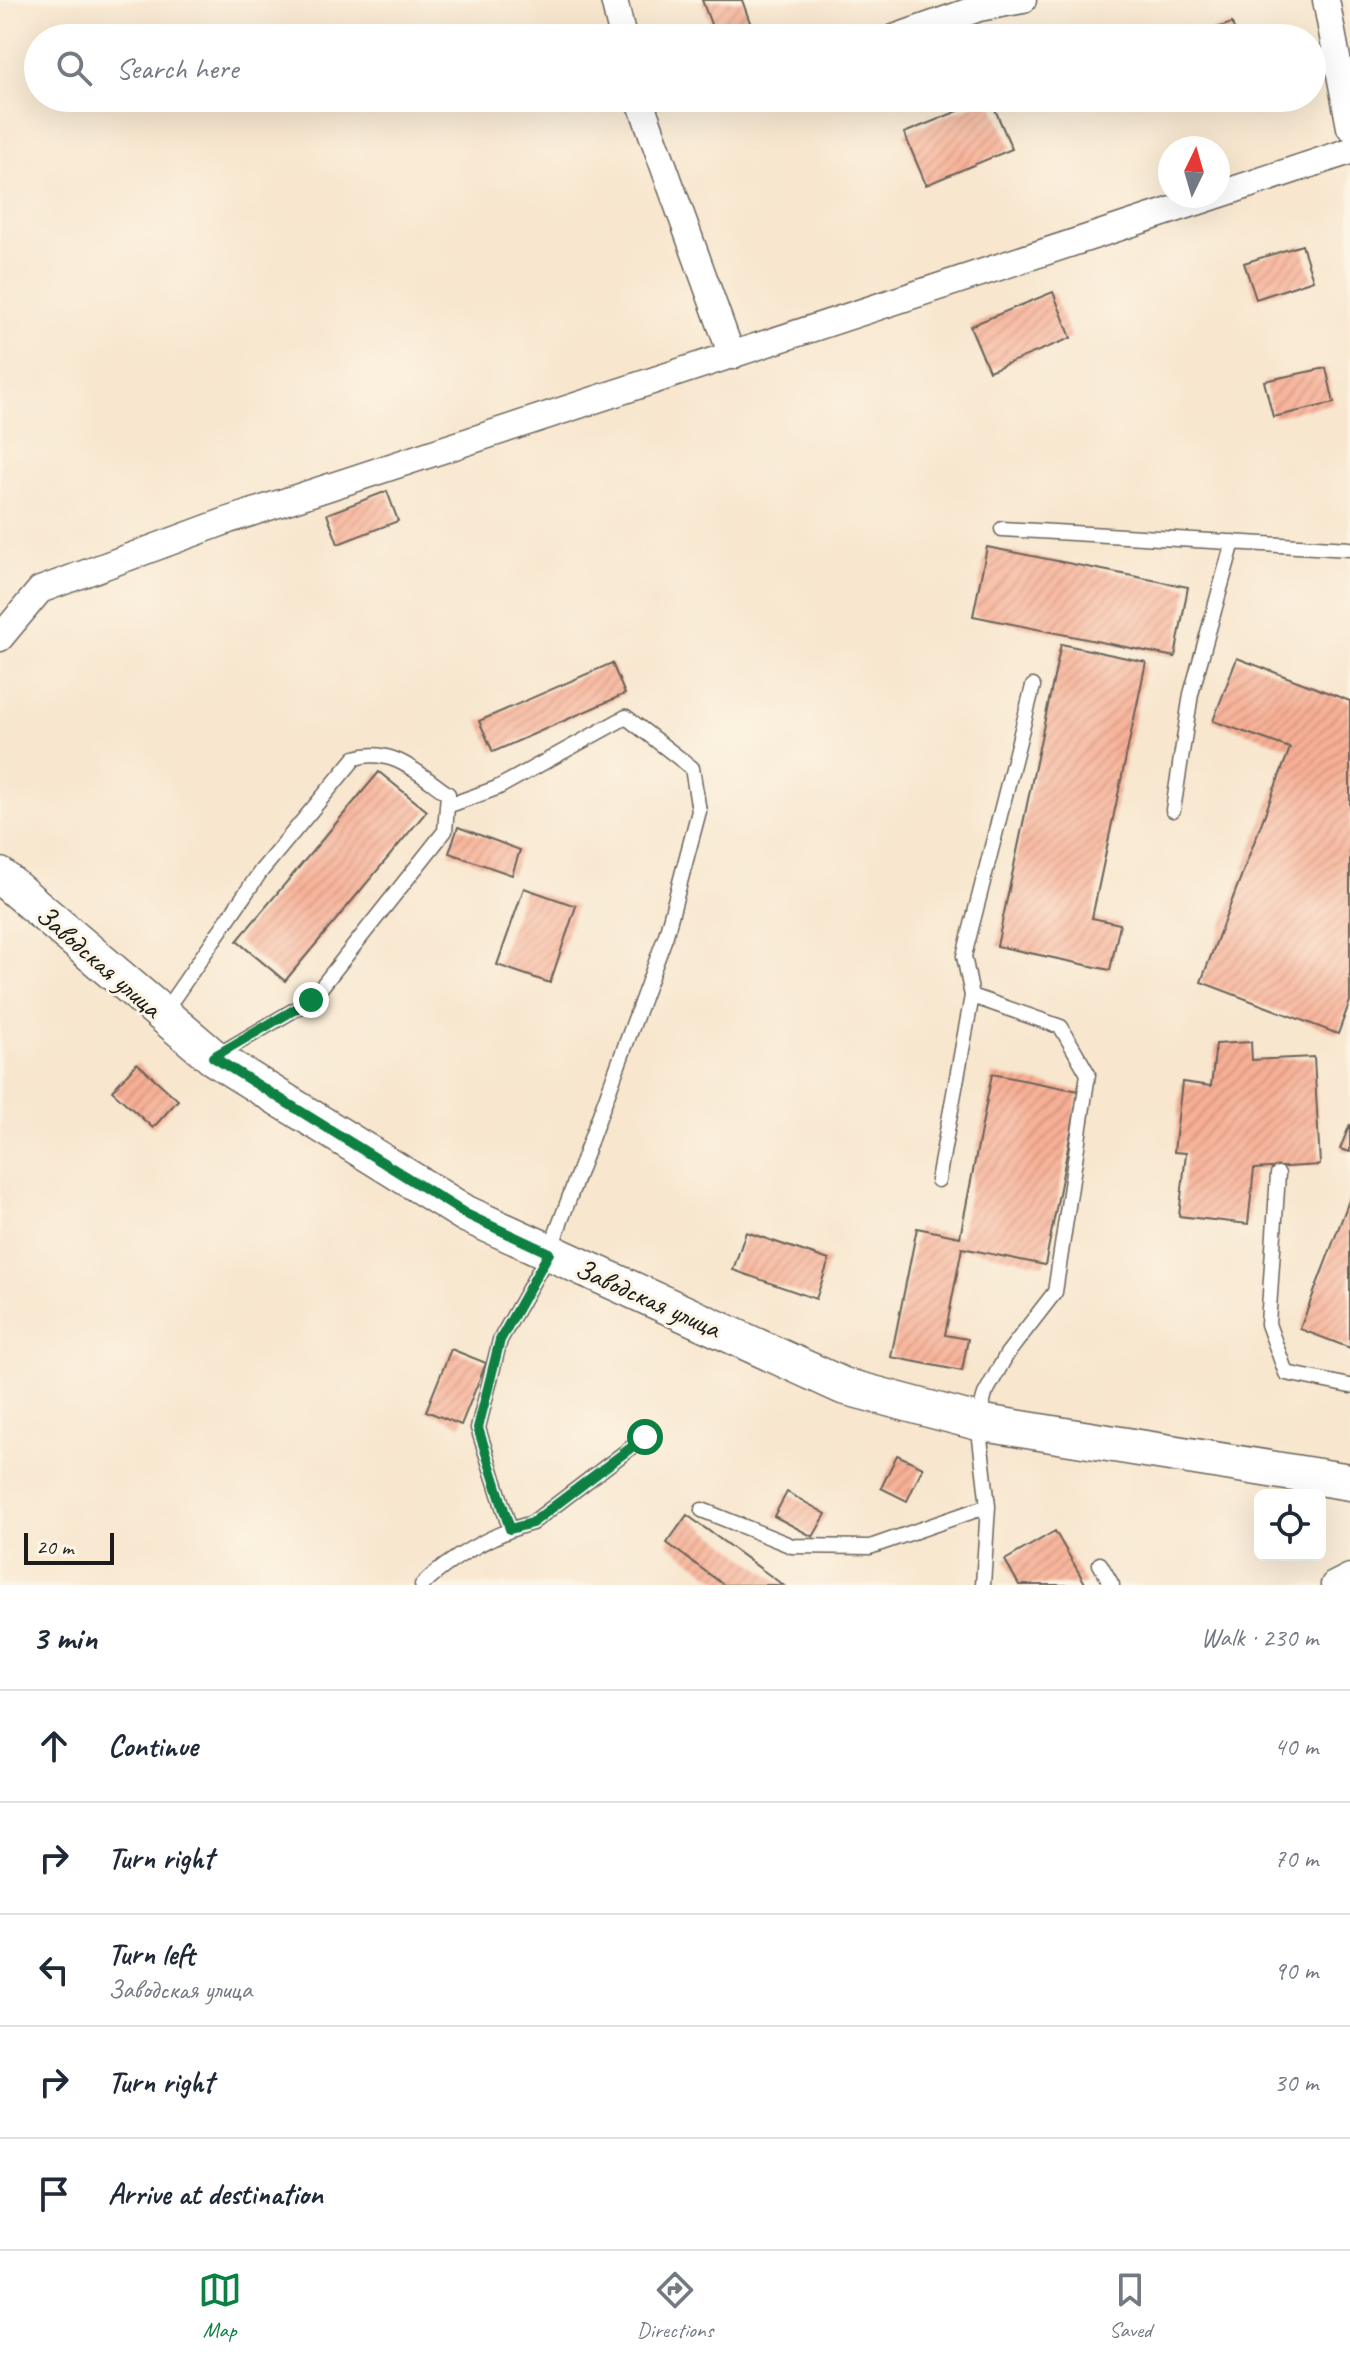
<!DOCTYPE html>
<meta charset="utf-8">
<style>
body{margin:0;font-family:Caveat,sans-serif;background:#f6f6f7;color:#1f2937}
.controls{position:absolute;right:24px;bottom:24px;display:grid;overflow:hidden;border-radius:12px;box-shadow:0 8px 32px #0002}
.controls button{width:72px;height:72px;display:grid;place-items:center;padding:0;border:0;border-bottom:2px solid #e0e1e3;background:#fff;color:#1f2937;font:40px sans-serif}
.compass{position:absolute;left:1158px;top:136px;width:72px;height:72px;border-radius:50%;background:#fff;box-shadow:0 8px 32px #0002;rotate:5deg}
.scale{position:absolute;left:24px;bottom:20px;width:90px;box-sizing:border-box;padding-left:8px;border:4px solid #1c1c1c;border-top:0;font-size:22px;line-height:28px;white-space:nowrap;color:#1c1c1c;-webkit-text-stroke:6px #fcf5e5;paint-order:stroke}
.stop{position:absolute;width:24px;height:24px;margin:-18px;border:6px solid #0b8043;border-radius:50%;background:#fff}
.stop.end{background:#0b8043;border-color:#fff;box-shadow:0 2px 8px #0008}
.list{margin:0;padding:0;list-style:none}
h2{display:flex;justify-content:space-between;align-items:center;height:104px;margin:0;padding:0 32px;font-size:34px}
h2 small{font-size:26px;font-weight:400;color:#747a83}
.list li{display:grid;grid-template-columns:52px 1fr auto;gap:24px;align-items:center;box-sizing:border-box;height:112px;padding:0 32px;border-top:2px solid #e0e1e3}
.list b{display:block;font-size:30px;white-space:nowrap}
.list p{margin:0;font-size:26px;white-space:nowrap;color:#747a83}
.list em{font-size:26px;font-style:normal;color:#747a83}
.icon{flex:none;width:44px;height:44px;fill:none;stroke:currentColor;stroke-width:2;stroke-linecap:round;stroke-linejoin:round}
.map{position:relative;flex:none;width:1350px;height:1585px;overflow:hidden}
.search{position:absolute;background:#fff;box-shadow:0 8px 32px #0002;left:24px;right:24px;top:24px;height:88px;display:flex;align-items:center;gap:20px;box-sizing:border-box;padding:0 28px;border-radius:44px;color:#747a83;font-size:30px}
.sheet{height:664px;background:#fff}
nav{display:flex;justify-content:space-around;align-items:center;box-sizing:border-box;height:112px;border-top:2px solid #e0e1e3;background:#fff;font-size:22px;color:#747a83}
nav a{display:grid;justify-items:center;gap:4px}
nav .on{color:#0b8043}
.map>svg:first-child{display:block}
</style>
<div class="map">
<svg width="1350" height="1585" viewBox="0 0 1350 1585">
<defs>
<pattern id="building-hatch" width="6" height="6" patternUnits="userSpaceOnUse" patternTransform="scale(2)"><rect width="6" height="6" fill="#f7af95"/><path d="M-1 1l2-2M0 6l6-6M5 7l2-2" fill="none" stroke="#d39680"/></pattern>
</defs>
<rect width="100%" height="100%" fill="#fcf5e5"/>
<filter id="ink" filterUnits="userSpaceOnUse"><feTurbulence type="fractalNoise" baseFrequency=".0125" numOctaves="2"/><feDisplacementMap in="SourceGraphic" scale="16" xChannelSelector="R" yChannelSelector="G"/><feConvolveMatrix kernelMatrix="1 2 1 2 8 2 1 2 1" color-interpolation-filters="sRGB"/></filter>
<filter id="wash" filterUnits="userSpaceOnUse"><feTurbulence type="fractalNoise" baseFrequency=".006" numOctaves="4" result="noise"/><feDisplacementMap in="SourceGraphic" scale="32" xChannelSelector="R" yChannelSelector="G"/><feGaussianBlur stdDeviation="1.8" result="paint"/><feColorMatrix in="noise" values="0 0 0 0 0 0 0 0 0 0 0 0 0 0 0 0 0 1.4 0 .05"/><feComposite in="paint" operator="in"/></filter>
<g filter="url(#wash)">
<rect width="100%" height="100%" fill="#f8e6ce"/>
<g id="blocks">
<path fill="url(#building-hatch)" d="M702 0H742L753 31 734 38H716Z
M1232 23 1237 38H1190V37Z
M990 98 1012 149 926 185 904 133Z
M1302 245 1313 280 1256 299 1244 263Z
M1053 292 1071 338 989 371 970 326Z
M1326 368 1334 403 1273 417 1264 381Z
M387 491 398 521 338 544 327 514Z
M987 547 1188 587 1175 657 973 616Z
M1061 644 1146 662 1092 918 1120 924 1110 970 997 946Z
M1237 658 1350 701V1001L1338 1034 1201 982 1290 748 1213 721Z
M612 663 625 694 493 752 479 721Z
M379 772 427 811 285 981 237 941Z
M458 827 520 850 512 875 449 853Z
M524 888 576 906 550 983 497 965Z
M1251 1042 1252 1060 1314 1057 1320 1165 1254 1169 1248 1224 1179 1216 1186 1153 1174 1152 1182 1082 1211 1086 1216 1044Z
M137 1063 178 1100 153 1128 112 1091Z
M992 1074 1079 1091 1045 1265 962 1248 945 1335 968 1339 962 1371 891 1357 917 1228 960 1237Z
M1350 1124V1152L1340 1149Z
M1350 1198V1348L1300 1329Z
M746 1232 829 1260 816 1299 733 1270Z
M451 1349 486 1363 461 1425 426 1411Z
M897 1455 923 1467 907 1501 881 1488Z
M787 1492 826 1514 813 1537 774 1516Z
M687 1515 783 1585H724L667 1543Z
M1055 1531 1086 1585H1019L1005 1560Z"/>
</g>
</g>
<g filter="url(#ink)">
<use href="#blocks" fill-opacity="0" stroke="#69635a" stroke-width="2"/>
<g fill="none" stroke-linecap="round" stroke-linejoin="round">
<g stroke="#69635a" stroke-width="17">
<path id="lane" d="M1002 529 1350 549
M450 805 497 788 626 717 692 768 699 811 666 935 549 1253 500 1340 478 1428 510 1529
M1173 810 1191 694 1233 542
M162 1015 261 871 355 758C392 746 419 774 448 794L445 831 311 1000 216 1056
M1278 1174 1268 1324 1286 1373 1350 1386
M938 1180 972 996
M702 1510 792 1546 870 1547 988 1506
M1100 1564 1112 1585
M422 1585C450 1558 494 1533 532 1523L645 1437
M983 1585 988 1506 978 1422 985 1394 1007 1354 1055 1292 1088 1074 1061 1027 972 996 964 956 1033 686"/>
</g>
<g stroke="#69635a" stroke-width="29">
<path id="street" d="M614 0 623 38
M1326 0 1350 127
M894 38 979 8 1023 0
M639 98 732 356
M1218 195 1350 151
M0 638 40 590 229 520 1215 196
M1334 1585 1350 1577"/>
</g>
<g stroke="#69635a" stroke-width="39">
<path id="secondary" d="M0 876 213 1057 466 1214 843 1386 978 1422 1350 1482"/>
</g>
<use href="#lane" stroke="#fff" stroke-width="14"/>
<use href="#street" stroke="#fff" stroke-width="26"/>
<use href="#secondary" stroke="#fff" stroke-width="36"/>
</g>
</g>
<g fill="none" stroke-linecap="round" stroke-linejoin="round" filter="url(#ink)">
<path stroke="#0b8043" stroke-width="10" d="M311 1000 213 1057 466 1214 549 1253 500 1340 478 1428 510 1529 532 1523 645 1437"/>
</g>
<g text-anchor="middle" dominant-baseline="central" stroke-width="6" stroke-linejoin="round" paint-order="stroke">
<g font-size="28" fill="#1c1c1c" stroke="#fcf5e5">
<text transform="translate(99 961) rotate(41)">Заводская улица</text>
<text transform="translate(648 1298) rotate(24)">Заводская улица</text>
</g>
</g>
</svg>
<div class="controls">
<button><svg class="icon" aria-label="locate" viewBox="0 0 24 24"><circle cx="12" cy="12" r="6"/><path d="M12 2v4M12 18v4M2 12h4M18 12h4"/></svg></button>
</div>
<svg class="compass" viewBox="-18 -18 36 36"><path d="M0-13l5 13h-10z" fill="#e53935"/><path d="M0 13l5-13h-10z" fill="#747a83"/></svg>
<div class="scale">20 m</div>
<div class="stop" style="left:645px;top:1437px"></div>
<div class="stop end" style="left:311px;top:1000px"></div>
<div class="search"><svg class="icon" aria-label="search" viewBox="0 0 24 24"><circle cx="10" cy="10" r="6"/><path d="M15 15l6 6"/></svg>Search here</div>
</div>
<section class="sheet">
<h2>3 min<small>Walk · 230 m</small></h2>
<ul class="list">
<li><svg class="icon" aria-label="ahead" viewBox="0 0 24 24"><path d="M12 20V5M6 11l6-6 6 6"/></svg><div><b>Continue</b></div><em>40 m</em></li>
<li><svg class="icon" aria-label="right" viewBox="0 0 24 24"><path d="M7 20v-9h11M14 6l5 5-5 5"/></svg><div><b>Turn right</b></div><em>70 m</em></li>
<li><svg class="icon" aria-label="left" viewBox="0 0 24 24"><path d="M17 20v-9H6M10 6l-5 5 5 5"/></svg><div><b>Turn left</b><p>Заводская улица</p></div><em>90 m</em></li>
<li><svg class="icon" aria-label="right" viewBox="0 0 24 24"><path d="M7 20v-9h11M14 6l5 5-5 5"/></svg><div><b>Turn right</b></div><em>30 m</em></li>
<li><svg class="icon" aria-label="arrive" viewBox="0 0 24 24"><path d="M6 21V4h12l-3 4 3 4H6"/></svg><div><b>Arrive at destination</b></div></li>
</ul>
</section>
<nav>
<a class="on"><svg class="icon" aria-label="map" viewBox="0 0 24 24"><path d="M3 6l6-2 6 2 6-2v14l-6 2-6-2-6 2zM9 4v14M15 6v14"/></svg>Map</a>
<a><svg class="icon" aria-label="directions" viewBox="0 0 24 24"><path d="M12 3l9 9-9 9-9-9zM9 14v-3h6M13 9l2 2-2 2"/></svg>Directions</a>
<a><svg class="icon" aria-label="saved" viewBox="0 0 24 24"><path d="M7 4h10v16l-5-4-5 4z"/></svg>Saved</a>
</nav>
